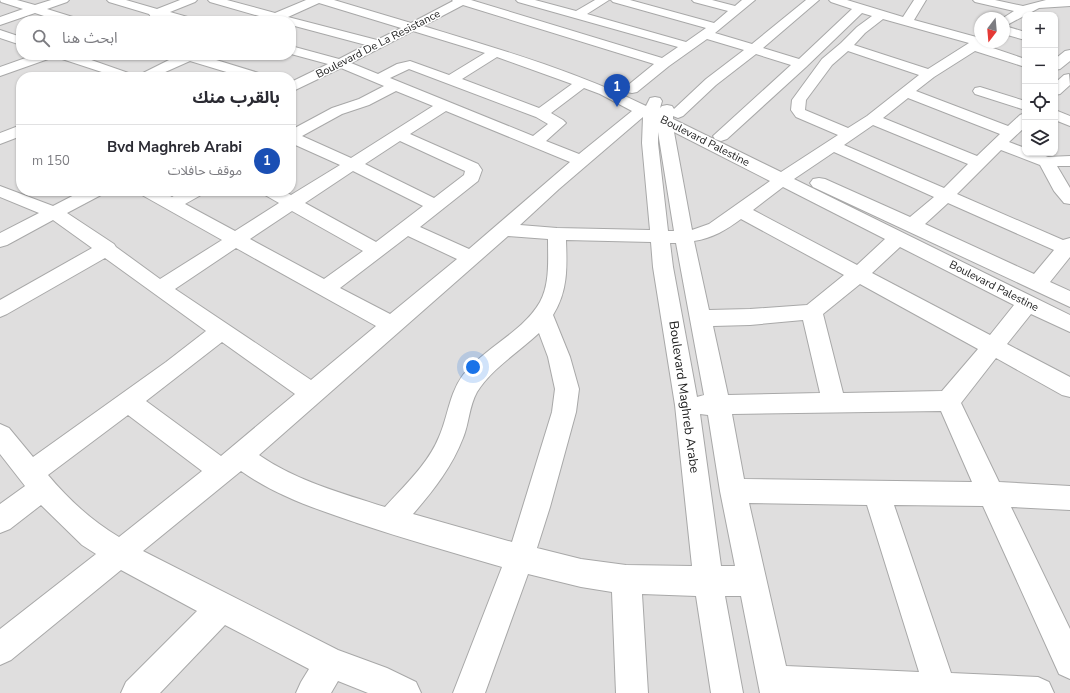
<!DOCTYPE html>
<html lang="ar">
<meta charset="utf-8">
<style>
body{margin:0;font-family:"Nunito Sans","Noto Sans Arabic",sans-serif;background:#f7f7f7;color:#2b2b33;direction:rtl}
.controls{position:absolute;right:12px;top:12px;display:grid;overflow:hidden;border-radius:8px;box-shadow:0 1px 3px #0004}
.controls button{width:36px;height:36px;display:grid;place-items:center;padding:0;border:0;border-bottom:1px solid #e1e1e2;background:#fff;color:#2b2b33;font:20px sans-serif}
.compass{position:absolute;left:974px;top:12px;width:36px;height:36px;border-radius:50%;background:#fff;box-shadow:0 1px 3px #0004;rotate:196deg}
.you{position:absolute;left:473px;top:367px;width:14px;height:14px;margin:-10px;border:3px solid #fff;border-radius:50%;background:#1a73e8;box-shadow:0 0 0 6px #1a73e833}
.badge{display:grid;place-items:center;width:26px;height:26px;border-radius:50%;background:#d93025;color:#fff;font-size:13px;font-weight:700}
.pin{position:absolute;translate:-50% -33px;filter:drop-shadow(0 1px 2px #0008)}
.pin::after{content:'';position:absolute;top:21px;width:14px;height:12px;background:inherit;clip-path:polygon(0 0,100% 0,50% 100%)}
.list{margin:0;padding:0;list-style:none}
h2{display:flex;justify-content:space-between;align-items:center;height:52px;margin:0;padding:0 16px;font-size:17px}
h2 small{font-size:13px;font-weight:400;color:#7c7c81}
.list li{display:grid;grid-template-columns:26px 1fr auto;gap:12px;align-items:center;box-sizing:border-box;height:72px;padding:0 16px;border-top:1px solid #e1e1e2}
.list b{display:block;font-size:15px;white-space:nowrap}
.list p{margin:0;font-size:13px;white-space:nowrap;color:#7c7c81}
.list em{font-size:13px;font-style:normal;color:#7c7c81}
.icon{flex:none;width:22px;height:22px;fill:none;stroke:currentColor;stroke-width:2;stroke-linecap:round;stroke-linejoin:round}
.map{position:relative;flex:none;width:1070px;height:693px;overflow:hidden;direction:ltr}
.search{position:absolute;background:#fff;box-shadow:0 1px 3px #0004;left:16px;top:16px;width:280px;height:44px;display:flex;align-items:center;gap:10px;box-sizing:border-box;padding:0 14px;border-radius:16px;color:#7c7c81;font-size:15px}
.panel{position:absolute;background:#fff;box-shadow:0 1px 3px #0004;left:16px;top:72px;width:280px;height:124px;border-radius:16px;direction:rtl}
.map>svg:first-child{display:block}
</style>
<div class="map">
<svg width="1070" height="693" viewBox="0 0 1070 693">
<rect width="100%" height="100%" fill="#f2ede7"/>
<path fill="#dfdede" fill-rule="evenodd" d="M0 0H1070V693H0ZM1025 15H1055V153H1025ZM980 18H1004V42H980ZM21 21H291V55H21ZM21 77H291V191H21Z"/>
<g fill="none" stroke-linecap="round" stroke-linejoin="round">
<g stroke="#a8a8a8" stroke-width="2">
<path id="minor" d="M0 0H17L35 5 51 0H69L67 2 47 9 76 18 78 21H59L35 13 0 25V17L23 9 1 2Z
M107 0H126L157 9 180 0H197L195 2 170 12 191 18 193 21H174L159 17H151L149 14 109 2Z
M208 0H227L275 13 306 0H334L411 23 453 1 452 0H471L662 58 678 47 518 2 516 0H535L576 11 595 0H609L587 14 686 42 706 28 613 2 611 0H630L714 23 728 11 694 2 692 0H712L735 6 742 0H755L715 33 752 44 806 0H819L763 48 799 59 852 9 831 2 829 0H847L903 17 914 0H926L914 20 980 38V42H986L984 45 1025 59V67L975 51 934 77 916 91 1008 126 1020 115 1025 113V127L1009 142 1025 148V153H1038L1048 157 1070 156V166H1057L1070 188V204L1064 203 1054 191 1040 165 1001 150 957 194 1063 240 1070 238V257L1050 282 1070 291V307L813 187 810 183 813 179 819 178 825 179 910 217 934 197 834 152 794 179 1070 315V332L1031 314 1007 344 1070 377V397L1062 395 996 358 961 403 999 482 1070 486V510L1011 507 1070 629V679L1059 674 983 506 894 505 951 673 1038 677 1049 682 1054 693H760L741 596H725L743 693H711L696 596 642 594 648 693H616L612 592 581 587 528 574 485 693H453L502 567C454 553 405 539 357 523 316 509 276 496 241 471L143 551 338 650 387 668 416 682 421 693H368L338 681 331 693H296L301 682 309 669 225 625 160 693H121L126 682 197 611 121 570 11 660 0 665V629L96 554 82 545 41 505 10 529 0 533V504L25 486 0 454V424L9 428 33 457 166 362 206 331 105 258 7 314 0 317V300L92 248 53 220 7 245 0 247V233L39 213 0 197V186L53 206 82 191H104L101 195 67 213 114 244 116 247 160 279 222 240 142 195 139 191H161L172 197 182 191H204L201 195 185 204 235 231 279 203 265 195 262 191H284L291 195 340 165 291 143V130L332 108 359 99 384 86 341 68 291 92V82L328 64 291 54V46L339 59 366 45 291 25V21H267L266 18 210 2ZM319 3 401 28 377 40 288 17ZM463 5 654 64 627 86 625 89 627 92 632 93 637 92 669 66 707 39 744 50 706 79 674 109 672 106 667 105 662 106 660 108 662 101 660 98 655 97 650 98 646 106C575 71 499 49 423 26ZM862 13 872 16 857 27 841 43 822 59 792 100 791 110 796 117 838 135 781 172 673 119V116L678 118 683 116 716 85 756 54 791 65 713 136 715 139 721 141 727 139 806 67ZM883 19 969 43 928 69 854 45 865 33ZM413 31 485 53 449 75 410 61 397 64 378 74 351 63ZM848 51 919 75 867 116 848 128 805 110 806 100 832 65ZM497 57 572 84 539 108 462 79ZM409 69 536 117 548 124 533 136 390 78ZM584 88 600 94 632 111 579 154 546 141 566 123 563 120 551 113ZM396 91 433 106 351 158 302 136 342 114 369 105ZM908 98 1000 134 977 156 883 118ZM446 111 570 162 469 249 420 227 478 181 482 170 478 164 410 134ZM643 117 642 143 650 230 557 228 520 225 559 189ZM873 125 968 164 944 188 844 145ZM658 132 674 231H668L658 143ZM674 132 770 181 709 224 692 230ZM400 141 465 171 464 175 434 198 365 164ZM353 171 423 206 376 242 305 203ZM783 187 885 239 857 265 753 210ZM948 203 1054 250 1034 274 925 224ZM292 211 363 251 324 279 250 239ZM741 219 844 275 807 305 750 309 709 310 694 241C713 238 726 230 741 219ZM408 236 457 259 390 314 340 288ZM508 236 548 239C548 260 550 284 540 302 522 333 485 347 463 375 449 394 448 417 439 437 428 464 404 486 385 507 341 493 297 481 259 455ZM566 240 651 242 653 267 675 405 692 566 626 565 581 559 537 548 550 507 576 412 579 389 570 357 553 315C568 291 567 267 566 240ZM670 243H676L704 395 697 397 673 267ZM900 247 1014 305 990 335 872 273ZM236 248 376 326 311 380 175 289ZM860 284 978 349 942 391 843 393 823 314ZM803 320 820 393 728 395 713 326 750 325ZM539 333 548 357 555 389 552 412 512 542 413 514C433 491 452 467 463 438 469 424 469 406 477 392 492 368 519 352 539 333ZM222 342 295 394 221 456 146 401ZM941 411 972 482 744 479 732 414ZM700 414 708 415 720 491 735 566H721ZM128 415 202 471 119 537C92 521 68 499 48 475ZM749 503 867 505 919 672 786 666Z
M973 0H995L1023 6 1046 0H1070V6L1039 8 1005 26 1025 32V40L1004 34 1003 18 1014 11 975 2Z
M0 30 21 37V45L0 38Z
M1070 50V61L1060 69 1055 70V59L1065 51Z
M34 55H53L51 58 0 76V67Z
M57 55H77L137 76 179 55H200L262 74 264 77H243L190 61 154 77H117L59 58Z
M1069 74 1070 85 1060 94 1055 95V83L1064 75Z
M980 87 1025 101V110L975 94 973 91 975 88Z
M1055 110 1070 116V126L1055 120Z
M21 125V136L0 144V133Z"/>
</g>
<use href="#minor" fill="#fff" fill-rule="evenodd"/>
</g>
<g text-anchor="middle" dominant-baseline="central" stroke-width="3" stroke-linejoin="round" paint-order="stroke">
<g font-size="11" fill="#212121" stroke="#fff">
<text transform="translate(378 44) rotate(-27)">Boulevard De La Resistance</text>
<text transform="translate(705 141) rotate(27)">Boulevard Palestine</text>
<text transform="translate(994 286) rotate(27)">Boulevard Palestine</text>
</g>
<g font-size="13" fill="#212121" stroke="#fff">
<text transform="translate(684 397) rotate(82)">Boulevard Maghreb Arabe</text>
</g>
</g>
</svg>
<div class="controls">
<button>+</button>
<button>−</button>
<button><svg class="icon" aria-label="locate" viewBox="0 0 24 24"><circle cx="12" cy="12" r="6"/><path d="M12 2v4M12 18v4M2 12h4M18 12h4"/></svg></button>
<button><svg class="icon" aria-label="layers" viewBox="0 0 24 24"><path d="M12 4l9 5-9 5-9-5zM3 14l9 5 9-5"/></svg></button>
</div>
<svg class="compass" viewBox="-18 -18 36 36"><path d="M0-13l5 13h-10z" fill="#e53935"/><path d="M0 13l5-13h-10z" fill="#7c7c81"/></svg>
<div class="you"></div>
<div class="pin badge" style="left:617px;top:107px;background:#1a4fb4">1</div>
<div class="search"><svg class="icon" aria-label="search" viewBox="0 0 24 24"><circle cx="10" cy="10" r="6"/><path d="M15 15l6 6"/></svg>ابحث هنا</div>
<section class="panel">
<h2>بالقرب منك<small></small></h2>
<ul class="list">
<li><span class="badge" style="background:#1a4fb4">1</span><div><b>Bvd Maghreb Arabi</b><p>موقف حافلات</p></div><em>150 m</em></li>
</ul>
</section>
</div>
